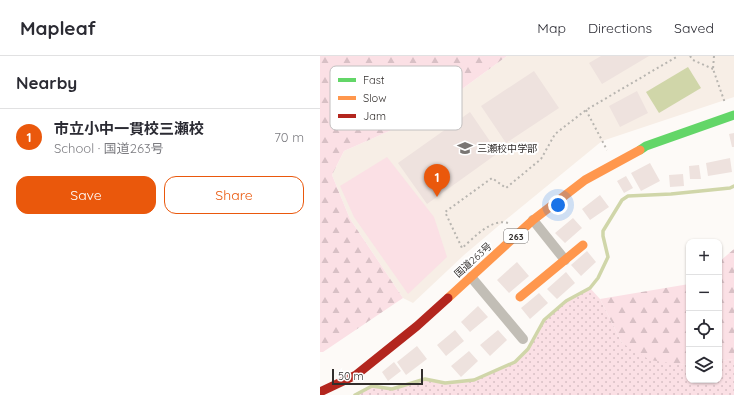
<!DOCTYPE html>
<meta charset="utf-8">
<style>
body{margin:0;font-family:Quicksand,"Noto Sans JP",sans-serif;background:#f2f2f3;color:#2b2b33}
.controls{position:absolute;right:12px;bottom:12px;display:grid;overflow:hidden;border-radius:8px;box-shadow:0 1px 3px #0004}
.controls button{width:36px;height:36px;display:grid;place-items:center;padding:0;border:0;border-bottom:1px solid #e1e1e2;background:#fff;color:#2b2b33;font:20px sans-serif}
.scale{position:absolute;left:12px;bottom:10px;width:91px;box-sizing:border-box;padding-left:4px;border:2px solid #322e2c;border-top:0;font-size:11px;line-height:14px;white-space:nowrap;color:#322e2c;-webkit-text-stroke:3px #fff;paint-order:stroke}
.you{position:absolute;left:238px;top:149px;width:14px;height:14px;margin:-10px;border:3px solid #fff;border-radius:50%;background:#1a73e8;box-shadow:0 0 0 6px #1a73e833}
.badge{display:grid;place-items:center;width:26px;height:26px;border-radius:50%;background:#ea580c;color:#fff;font-size:13px;font-weight:700}
.pin{position:absolute;translate:-50% -33px;filter:drop-shadow(0 1px 2px #0008)}
.pin::after{content:'';position:absolute;top:21px;width:14px;height:12px;background:inherit;clip-path:polygon(0 0,100% 0,50% 100%)}
.list{margin:0;padding:0;list-style:none}
h2{display:flex;justify-content:space-between;align-items:center;height:52px;margin:0;padding:0 16px;font-size:17px}
h2 small{font-size:13px;font-weight:400;color:#7c7c81}
.list li{display:grid;grid-template-columns:26px 1fr auto;gap:12px;align-items:center;box-sizing:border-box;height:56px;padding:0 16px;border-top:1px solid #e1e1e2}
.list b{display:block;font-size:15px;white-space:nowrap}
.list p{margin:0;font-size:13px;white-space:nowrap;color:#7c7c81}
.list em{font-size:13px;font-style:normal;color:#7c7c81}
.actions{display:flex;gap:8px;padding:12px 16px}
.actions a{flex:1;padding:9px 0;border:1px solid #ea580c;border-radius:12px;text-align:center;font-size:14px;color:#ea580c}
.actions .main{background:#ea580c;color:#fff}
.icon{flex:none;width:22px;height:22px;fill:none;stroke:currentColor;stroke-width:2;stroke-linecap:round;stroke-linejoin:round}
.map{position:relative;flex:none;width:414px;height:339px;overflow:hidden}
header{display:flex;align-items:center;gap:24px;box-sizing:border-box;height:56px;padding:0 20px;background:#fff;border-bottom:1px solid #e1e1e2}
header strong{font-size:19px}
nav{display:flex;gap:22px;margin-inline-start:auto;font-size:14px}
main{display:flex}
aside{flex:1;background:#fff}
.map>svg:first-child{display:block}
</style>
<header>
<strong>Mapleaf</strong>
<nav><a>Map</a><a>Directions</a><a>Saved</a></nav>
</header>
<main>
<aside>
<h2>Nearby<small></small></h2>
<ul class="list">
<li><span class="badge">1</span><div><b>市立小中一貫校三瀬校</b><p>School · 国道263号</p></div><em>70 m</em></li>
</ul>
<div class="actions"><a class="main">Save</a><a>Share</a></div>
</aside>
<div class="map">
<svg width="414" height="339" viewBox="0 0 414 339">
<defs>
<pattern id="grass-dots" width="8" height="8" patternUnits="userSpaceOnUse"><rect width="8" height="8" fill="#fbe0e5"/><path d="M2 2h.1M6 6h.1" fill="none" stroke="#d8c0c5" stroke-width="1.8" stroke-linecap="round"/></pattern>
<pattern id="forest-firs" width="22" height="20" patternUnits="userSpaceOnUse"><rect width="22" height="20" fill="#fbe0e5"/><path d="M5 1l3.5 6h-7zM16 11l3.5 6h-7z" fill="#d8c0c5"/></pattern>
</defs>
<rect width="100%" height="100%" fill="#fdfaf7"/>
<path fill="#f7eee6" d="M187 0H414V41L282 85 183 166 144 199 93 247 83 242 30 163 12 119 24 95 108 58Z"/>
<path fill="url(#grass-dots)" d="M270 232 280 243 302 287 363 309 369 308V324H399V305L414 303V339H35L52 330 72 333 105 323 125 327 154 324 195 306 208 293 224 264 246 245Z"/>
<path fill="url(#forest-firs)" d="M0 0H187L108 58 24 95 12 119 30 163 83 242 3 296H0Z
M414 193V303L399 305V206Z
M369 228V308L363 309 330 304 302 287 280 243Z"/>
<path fill="#fbe0e5" d="M67 101 114 161 127 201 88 238 34 161 20 130Z"/>
<path fill="#d0d6a9" d="M368 11 381 32 339 57 326 36Z"/>
<g fill="none" stroke-linecap="round" stroke-linejoin="round">
<path stroke="#d0d6a9" stroke-width="3.5" d="M35 339 52 330 72 333 105 323 125 327 154 324 195 306 208 293 224 264 246 245 270 232 278 222 288 201 283 180V175L302 144 308 140 351 138 410 132 414 130"/>
</g>
<path fill="#eee2de" d="M281 0H329L282 28 269 7Z
M214 15 239 52 186 87 161 50Z
M317 35 328 57 300 71 289 50Z
M150 56 178 97 107 148 78 107Z
M414 77V91H412L409 78Z
M410 102 412 116 388 120 386 107Z
M330 107 340 125 321 135 311 117Z
M379 109 381 123H370L369 110Z
M363 118 364 130 350 131 349 119Z
M306 120 313 132 304 137 297 125Z
M280 139 289 151 270 164 262 153Z
M253 162 262 172 245 187 235 177Z
M267 195 276 206 261 220 251 209Z
M197 206 209 220 189 237 177 224Z
M246 216 255 227 237 243 227 233Z
M219 237 228 247 210 263 201 252Z
M158 250 168 261 150 276 141 266Z
M135 274 144 285 126 300 117 289Z
M178 274 187 284 170 300 160 289Z
M97 290 107 303 86 319 77 306Z
M149 295 158 305 141 321 131 310Z
M74 306 81 315 68 325 62 316Z"/>
<g fill="none" stroke-linecap="round" stroke-linejoin="round">
<path stroke="#b8b5b0" stroke-width="2" stroke-dasharray="2 3" stroke-linecap="butt" d="M370 0 373 4 393 13
M394 0 393 13 405 47
M266 54 287 94
M188 167C171 162 154 182 142 192L125 156 172 122 186 132 221 103 235 78 266 54 358 0"/>
<path stroke="#c2beb6" stroke-width="10" d="M213 164 245 204
M151 221 203 283"/>
<path stroke="#63d668" stroke-width="9" d="M320 94 326 90 414 59"/>
<path stroke="#ff974d" stroke-width="9" d="M200 241 263 189
M128 242 213 164 265 124 320 94"/>
<path stroke="#b3261e" stroke-width="9" d="M0 336 36 319 97 270 128 242"/>
</g>
<defs>
<g id="school-bare" transform="scale(1.2)"><path d="M0-5L7-2L0 1L-7-2ZM-4 1L0 2.5L4 1V4Q0 6-4 4Z" fill="#797573" stroke="#fff" stroke-width="2.5" paint-order="stroke"/></g>
</defs>
<g fill-rule="evenodd">
<use href="#school-bare" x="145" y="92"/>
</g>
<g text-anchor="middle" dominant-baseline="central" stroke-width="4" stroke-linejoin="round" paint-order="stroke">
<rect fill="#fff" stroke="#706d6b" stroke-width="1" x="184" y="173" width="24" height="14" rx="3"/>
<g font-size="9" font-weight="bold" fill="#322e2c">
<text x="196" y="180">263</text>
</g>
<g font-size="10" fill="#322e2c" stroke="#fff" text-anchor="start">
<text x="157" y="92">三瀬校中学部</text>
</g>
<g font-size="10" fill="#322e2c" stroke="#fff">
<text transform="translate(153 204) rotate(-42)">国道263号</text>
</g>
</g>
<rect x="10" y="10" width="132" height="64" rx="6" fill="#fff" stroke="#c2c0c0" stroke-width="1"/>
<rect x="18" y="22" width="18" height="4" fill="#63d668"/>
<rect x="18" y="40" width="18" height="4" fill="#ff974d"/>
<rect x="18" y="58" width="18" height="4" fill="#b3261e"/>
<g font-size="11" fill="#322e2c">
<text x="43" y="28">Fast</text>
<text x="43" y="46">Slow</text>
<text x="43" y="64">Jam</text>
</g>
</svg>
<div class="controls">
<button>+</button>
<button>−</button>
<button><svg class="icon" aria-label="locate" viewBox="0 0 24 24"><circle cx="12" cy="12" r="6"/><path d="M12 2v4M12 18v4M2 12h4M18 12h4"/></svg></button>
<button><svg class="icon" aria-label="layers" viewBox="0 0 24 24"><path d="M12 4l9 5-9 5-9-5zM3 14l9 5 9-5"/></svg></button>
</div>
<div class="scale">50 m</div>
<div class="you"></div>
<div class="pin badge" style="left:117px;top:141px">1</div>
</div>
</main>
